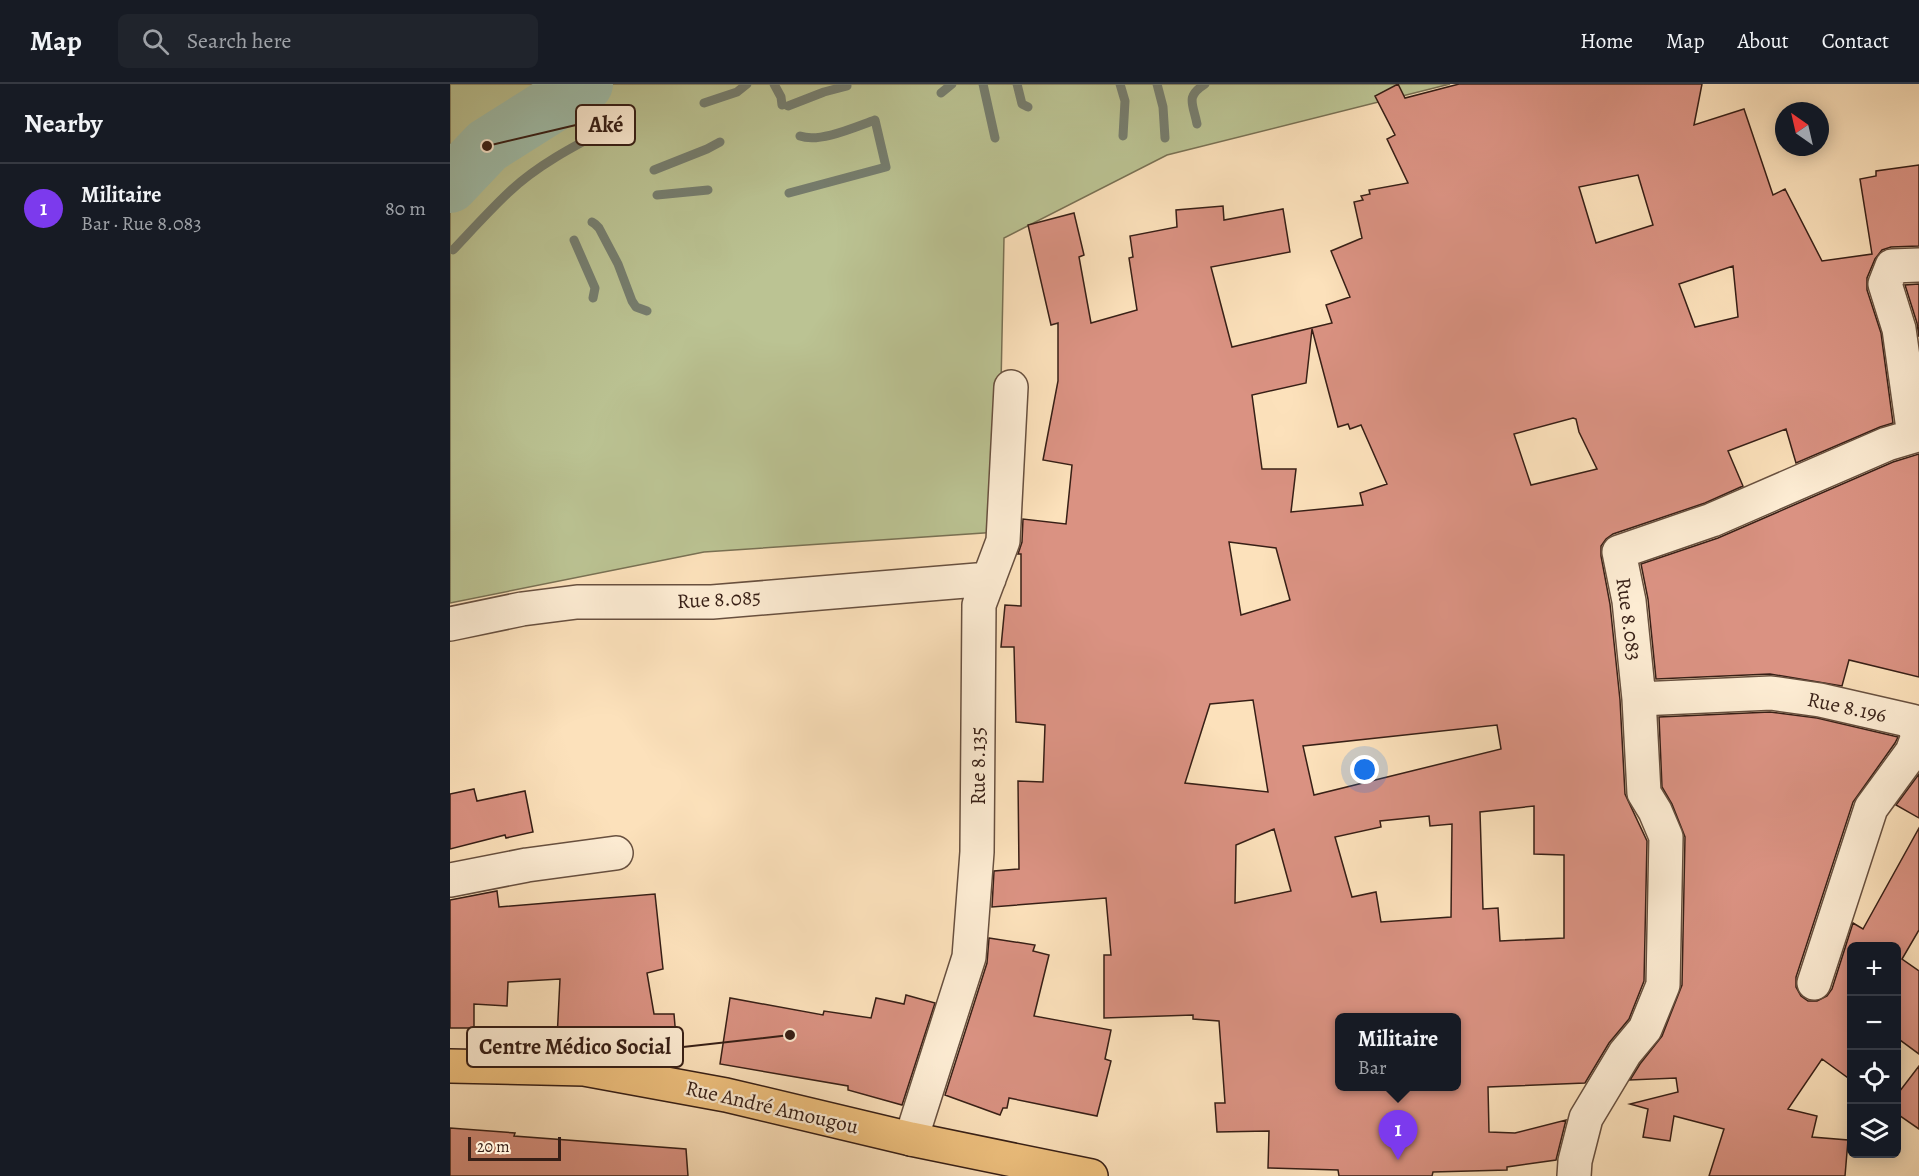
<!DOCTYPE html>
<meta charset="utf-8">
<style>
body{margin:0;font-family:Alegreya,serif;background:#20242c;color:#f1f3f6}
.controls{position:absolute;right:18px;bottom:18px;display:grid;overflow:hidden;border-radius:9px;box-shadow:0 3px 15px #0003}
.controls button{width:54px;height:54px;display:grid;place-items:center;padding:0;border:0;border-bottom:2px solid #363941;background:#171b24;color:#f1f3f6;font:30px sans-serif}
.compass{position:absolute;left:1325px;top:18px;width:54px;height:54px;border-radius:50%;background:#171b24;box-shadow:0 3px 15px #0003;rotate:326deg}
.scale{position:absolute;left:18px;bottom:15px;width:93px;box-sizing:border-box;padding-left:6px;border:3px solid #371f16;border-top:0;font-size:16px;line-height:21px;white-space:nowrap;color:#371f16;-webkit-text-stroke:4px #fdecd3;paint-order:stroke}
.you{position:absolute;left:915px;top:686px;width:21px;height:21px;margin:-15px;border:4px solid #fff;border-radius:50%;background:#1a73e8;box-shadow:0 0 0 9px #1a73e833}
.badge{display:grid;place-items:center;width:39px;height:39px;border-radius:50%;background:#7c3aed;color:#fff;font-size:20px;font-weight:700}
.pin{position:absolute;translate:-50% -50px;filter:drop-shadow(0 2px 3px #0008)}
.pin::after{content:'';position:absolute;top:32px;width:21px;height:18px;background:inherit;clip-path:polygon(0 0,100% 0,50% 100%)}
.popup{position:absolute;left:885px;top:929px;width:126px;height:78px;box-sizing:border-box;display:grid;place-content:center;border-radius:9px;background:#171b24;filter:drop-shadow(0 2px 4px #0005);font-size:20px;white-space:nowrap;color:#9ea1a6}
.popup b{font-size:22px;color:#f1f3f6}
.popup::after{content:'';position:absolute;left:50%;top:100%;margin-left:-12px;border:12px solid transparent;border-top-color:#171b24}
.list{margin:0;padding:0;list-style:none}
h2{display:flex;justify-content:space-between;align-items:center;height:78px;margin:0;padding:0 24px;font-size:26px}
h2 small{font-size:20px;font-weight:400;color:#9ea1a6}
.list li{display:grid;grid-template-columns:39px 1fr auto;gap:18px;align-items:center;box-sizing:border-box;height:90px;padding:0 24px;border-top:2px solid #363941}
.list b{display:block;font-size:22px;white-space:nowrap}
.list p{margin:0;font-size:20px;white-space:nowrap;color:#9ea1a6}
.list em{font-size:20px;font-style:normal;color:#9ea1a6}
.icon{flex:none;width:33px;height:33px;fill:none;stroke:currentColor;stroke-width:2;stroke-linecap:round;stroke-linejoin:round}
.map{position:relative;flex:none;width:1469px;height:1092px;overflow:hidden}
header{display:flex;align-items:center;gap:36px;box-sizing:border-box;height:84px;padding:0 30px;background:#171b24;border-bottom:2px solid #363941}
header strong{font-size:28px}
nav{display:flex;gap:33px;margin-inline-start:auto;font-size:21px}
.search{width:420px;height:54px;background:#20242c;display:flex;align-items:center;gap:15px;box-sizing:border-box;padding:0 21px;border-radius:9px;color:#9ea1a6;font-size:22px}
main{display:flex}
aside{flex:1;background:#171b24}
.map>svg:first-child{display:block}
</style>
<header>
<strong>Map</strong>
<div class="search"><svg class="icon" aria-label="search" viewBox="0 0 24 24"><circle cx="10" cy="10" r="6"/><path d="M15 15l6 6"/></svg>Search here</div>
<nav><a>Home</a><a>Map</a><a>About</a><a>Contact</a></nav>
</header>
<main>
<aside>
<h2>Nearby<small></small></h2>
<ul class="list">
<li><span class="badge">1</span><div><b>Militaire</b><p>Bar · Rue 8.083</p></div><em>80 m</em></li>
</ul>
</aside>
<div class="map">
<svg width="1469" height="1092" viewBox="0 0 1469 1092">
<rect width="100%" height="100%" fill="#fce1bb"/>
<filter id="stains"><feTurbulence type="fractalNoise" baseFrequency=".00333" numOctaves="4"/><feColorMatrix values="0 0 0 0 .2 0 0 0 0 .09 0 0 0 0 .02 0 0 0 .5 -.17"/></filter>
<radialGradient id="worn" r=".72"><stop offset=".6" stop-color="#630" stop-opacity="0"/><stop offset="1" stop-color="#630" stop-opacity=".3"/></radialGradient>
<path fill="#bbc393" stroke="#797154" stroke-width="1.5" d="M0 0H1000L717 71 554 154 548 448 254 468 0 519Z"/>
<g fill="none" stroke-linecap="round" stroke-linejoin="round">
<path stroke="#767e6f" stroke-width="9" d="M324 0 331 13 332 21
M533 0 545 54
M567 0 572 20 578 23
M670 0 675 17 673 52
M707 0 713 23 715 54
M491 9 502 0
M254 19 287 8 297 0
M338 22 374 8 397 2
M747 40C743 19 735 13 755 0
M204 86 257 65 270 58
M339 109 436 83 425 36C405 43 370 59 350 52
M207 111 258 106
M142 138 145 140 149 144 168 180 182 217 186 223 197 227
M124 156 145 204 143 214
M3 166C21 147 39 127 58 109 86 82 124 62 159 44"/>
<path stroke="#a0beaa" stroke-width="56" d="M0 101 37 62 135 0"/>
</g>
<path fill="#da9282" stroke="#371f16" stroke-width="1.5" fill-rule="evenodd" d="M948 0 955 14 1009 0H1252L1244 41 1294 25 1323 111 1335 105 1372 177 1422 170 1410 95 1426 92V87L1469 81V162L1441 163 1432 166 1425 175 1417 194V206L1431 249 1443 339 1430 343 1346 379 1336 345 1278 367 1293 402 1255 419 1163 450 1156 455 1151 462V472L1160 520 1170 616 1175 710 1197 757 1194 897 1179 935 1159 959 1135 999 1038 1003 1039 1048 1065 1049 1116 1036 1106 1076 1057 1083V1086L983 1088 982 1092H889L888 1086 818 1084 819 1047 767 1048 765 1019H775L769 937 743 935V931L654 934V871H661L656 814 542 823 544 787 569 785 568 697 593 698 595 641 566 638 564 563H551L555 521 571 522V470H568L572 458 573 435 616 440 622 381 593 376 608 297V239L601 241 578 141 624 129 634 171 629 173 641 239 687 226 679 174 683 173 680 152 727 143 726 126 773 122 774 136 833 125 840 168 761 183 782 263 882 239 876 221 900 213 881 167 912 154 904 118 913 116 911 112 920 110 919 106 958 99 937 55 945 51 925 12ZM1188 91 1203 141 1146 159 1129 103ZM1283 182 1288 233 1245 243 1229 200ZM862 245 888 343 898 340 900 345 911 341 937 400 910 409 913 421 841 428 846 385H812L802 311 856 299ZM1123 334 1126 335 1129 348 1147 385 1081 401 1064 350ZM779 458 826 464 840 516 791 531ZM803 616 818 708 735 699 760 620ZM1047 641 1051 665 864 711 853 662ZM1084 722V770L1114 771V854L1050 857 1048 824 1033 825 1030 728ZM979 732 980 742 1002 740 1001 833 931 838 926 808 902 813 885 753 931 743 930 737ZM824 745 841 807 785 819 786 761ZM890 933H1006V1002H890Z
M1469 200V253L1467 239 1455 201Z
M1469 370V593L1399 576 1392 602 1320 590 1206 595 1198 515 1191 480 1268 454 1443 378Z
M1320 628 1367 634 1448 653 1445 659 1403 718 1346 893V903L1351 912 1358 917H1367L1377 912 1382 905 1403 839 1413 845 1469 744V846L1452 875 1469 887V970L1446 953V862H1401V996L1372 975 1338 1025 1367 1032 1362 1053 1398 1056 1395 1092H1259L1274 1045 1224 1032 1220 1057 1193 1053 1198 1025 1180 1020 1228 1008 1226 994 1180 996 1190 980 1212 952 1232 901 1235 753 1222 720 1212 703 1209 633Z
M1469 690V734L1446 721Z
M24 705 27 717 75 707 83 748 56 754 55 751 0 765V710Z
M47 807 49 823 205 810 213 885 197 889 204 930H224L227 965H161V956L107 955 110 895 58 898 57 922 24 920V944H0V816Z
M539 854 585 861 583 867 599 871 584 932 661 946 655 975 661 977 647 1032 559 1014 557 1024H553L550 1031 495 1011 537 879Z
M456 911 485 919 452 1021 398 1006V1002L270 980 280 914 373 931 374 927 421 934 426 914 454 920Z
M1469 982V1045L1446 1029V1012Z
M0 1044 65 1049 64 1052 236 1065 238 1092H0Z"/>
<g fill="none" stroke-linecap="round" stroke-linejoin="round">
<g stroke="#68503f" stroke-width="36">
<path id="minor" d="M0 540 72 525 127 518H262L539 495
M1189 615 1321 609 1370 616 1462 637 1468 652 1462 668 1421 724 1364 899
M0 796 77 781 166 769
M461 1055 519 873 527 768 529 521 553 457 561 303
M1124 1092 1125 1077 1136 1034 1175 969 1195 945 1213 901 1216 753 1205 727 1194 709 1189 615 1179 517 1169 468 1262 436 1437 360 1464 352 1449 245 1435 200 1442 182 1469 181"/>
</g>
<g stroke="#371f16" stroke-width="36">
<path id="major" d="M0 982 134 985 276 1011 461 1055 641 1092"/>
</g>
<use href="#minor" stroke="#fdecd3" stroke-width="33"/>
<use href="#major" stroke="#eec07e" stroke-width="33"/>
</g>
<g text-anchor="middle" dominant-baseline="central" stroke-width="4.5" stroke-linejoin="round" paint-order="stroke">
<g font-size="21" fill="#371f16" stroke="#fdecd3">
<text transform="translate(269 515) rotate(-3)">Rue 8.085</text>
<text transform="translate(1179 535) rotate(82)">Rue 8.083</text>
<text transform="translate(1397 623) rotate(12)">Rue 8.196</text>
<text transform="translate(528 682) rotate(-90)">Rue 8.135</text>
<text transform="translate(322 1023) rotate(13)">Rue André Amougou</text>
</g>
</g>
<path fill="none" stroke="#371f16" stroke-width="2" d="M37 62L126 41M340 951L233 963"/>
<g fill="#371f16" stroke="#fdecd3" stroke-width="2">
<circle cx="37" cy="62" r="6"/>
<circle cx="340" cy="951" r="6"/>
</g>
<g fill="#fdecd3" stroke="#371f16" stroke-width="2">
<rect x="126" y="21" width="59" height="40" rx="6"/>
<rect x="17" y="943" width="216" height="40" rx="6"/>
</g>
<g font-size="22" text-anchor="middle" font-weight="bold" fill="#371f16">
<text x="156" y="48">Aké</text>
<text x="125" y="970">Centre Médico Social</text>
</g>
<rect width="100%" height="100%" filter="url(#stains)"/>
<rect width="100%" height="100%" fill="url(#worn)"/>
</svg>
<div class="controls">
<button>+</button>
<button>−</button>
<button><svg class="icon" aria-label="locate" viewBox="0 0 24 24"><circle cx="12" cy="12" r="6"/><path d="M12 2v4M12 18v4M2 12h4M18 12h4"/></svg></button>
<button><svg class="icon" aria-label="layers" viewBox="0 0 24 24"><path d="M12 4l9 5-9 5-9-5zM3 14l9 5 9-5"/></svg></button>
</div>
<svg class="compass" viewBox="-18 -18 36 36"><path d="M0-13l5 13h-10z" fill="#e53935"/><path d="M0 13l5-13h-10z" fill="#9ea1a6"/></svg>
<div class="scale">20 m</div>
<div class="you"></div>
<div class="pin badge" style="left:948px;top:1076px">1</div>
<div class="popup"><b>Militaire</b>Bar</div>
</div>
</main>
